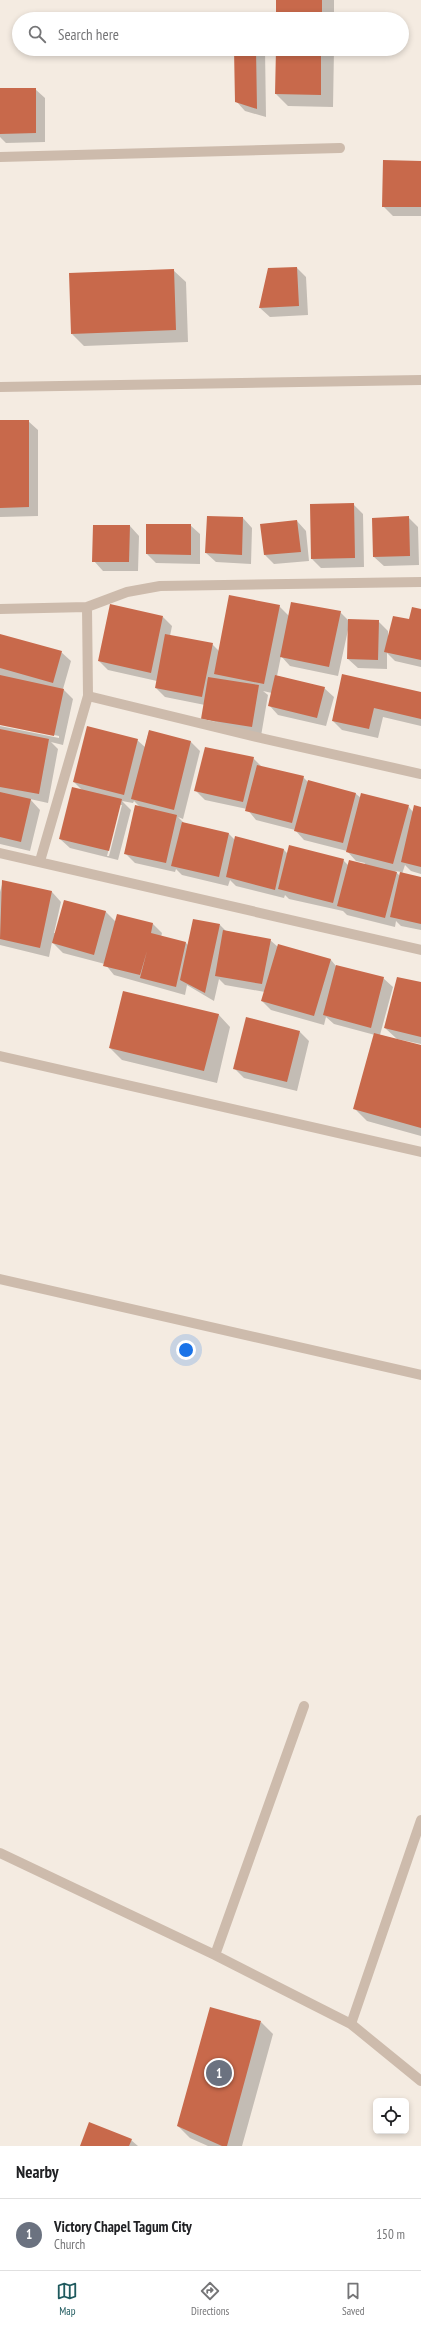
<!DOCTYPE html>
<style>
body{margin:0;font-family:"PT Sans Narrow",sans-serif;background:#f2f2f2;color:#202124}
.controls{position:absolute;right:12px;bottom:12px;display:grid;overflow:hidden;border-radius:6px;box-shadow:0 2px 6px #0003}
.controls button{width:36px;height:36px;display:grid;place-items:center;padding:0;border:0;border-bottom:1px solid #e0e0e0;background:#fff;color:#202124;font:20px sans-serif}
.you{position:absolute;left:186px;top:1350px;width:14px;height:14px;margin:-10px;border:3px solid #fff;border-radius:50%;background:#1a73e8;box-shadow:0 0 0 6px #1a73e833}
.badge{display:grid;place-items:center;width:26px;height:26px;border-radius:50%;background:#1f5a5e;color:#fff;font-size:13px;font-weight:700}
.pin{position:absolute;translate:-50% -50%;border:2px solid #fff;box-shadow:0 1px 4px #0006}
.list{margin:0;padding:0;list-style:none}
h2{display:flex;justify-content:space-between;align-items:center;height:52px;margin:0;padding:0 16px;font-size:17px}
h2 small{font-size:13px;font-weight:400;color:#757577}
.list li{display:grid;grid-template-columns:26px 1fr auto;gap:12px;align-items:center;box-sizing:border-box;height:72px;padding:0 16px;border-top:1px solid #e0e0e0}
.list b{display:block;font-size:15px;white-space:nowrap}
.list p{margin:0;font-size:13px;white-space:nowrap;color:#757577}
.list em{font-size:13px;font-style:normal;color:#757577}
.icon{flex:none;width:22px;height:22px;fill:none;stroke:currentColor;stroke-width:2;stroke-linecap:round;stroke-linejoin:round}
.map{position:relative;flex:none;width:421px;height:2146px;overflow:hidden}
.search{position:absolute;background:#fff;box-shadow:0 2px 6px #0003;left:12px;right:12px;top:12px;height:44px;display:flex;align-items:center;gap:10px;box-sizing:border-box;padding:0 14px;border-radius:22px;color:#757577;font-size:15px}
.sheet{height:124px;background:#fff}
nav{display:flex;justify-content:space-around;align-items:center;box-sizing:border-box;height:56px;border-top:1px solid #e0e0e0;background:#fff;font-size:11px;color:#757577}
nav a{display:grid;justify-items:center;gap:2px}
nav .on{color:#1f5a5e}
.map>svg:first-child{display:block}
</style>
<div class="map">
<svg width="421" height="2146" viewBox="0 0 421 2146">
<rect width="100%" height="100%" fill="#f4ebe1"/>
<path fill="#0003" fill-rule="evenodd" d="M277 0H334V19H277Z
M235 49H265L266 117 245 111 236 101Z
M277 49H334L333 107 288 106 276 94Z
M0 89H35L45 98V142L6 143 0 137Z
M421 162V216H393L383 206Z
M297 268 306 277 308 315 270 317 260 308Z
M173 270 186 282 188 342 84 346 72 334Z
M0 421H28L38 430V516L0 517Z
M353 504 363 514 364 567 321 568 312 559Z
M408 517 418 527 419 565 384 566 374 557Z
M243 518 252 528 251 564 216 562 206 553Z
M297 521 306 531 309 561 274 564 265 555 262 525Z
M190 525 200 534V564L156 563 147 554Z
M130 526 139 536 138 571H103L94 561Z
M279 606 289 616 340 612 348 620 378 621 388 631V639L421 610V667L395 661 387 653V669L358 668 348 659V630L338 676 290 666 281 656 277 676 324 688 334 697 326 726 278 715 269 705 272 693 263 691 268 695 261 736 202 718 205 705 165 697 156 688 157 681 108 670 99 661 163 617 172 626 170 636 212 644 219 651Z
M0 635 61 652 71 661 63 689 73 699 63 745 51 742 58 749 48 803 30 799 40 810 30 851 0 844V726L59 738V736L0 724Z
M421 693V726L383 717 378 738 342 730 333 721Z
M149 731 191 742 200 751 183 819 178 817 184 823 229 834 235 840 284 850 288 854 343 860 348 865H364L365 863 356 861 347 851 304 840 295 830 256 820 247 809 205 800 195 790 253 758 262 767 303 777 308 782 356 794 361 798 408 806 413 812 421 808V874L411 871 405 865 402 874 421 878V930L401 926 396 921 395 927 347 915 343 911 289 899 285 895 284 898 236 886 230 880 228 886 182 875 176 869 175 872 135 863 125 853 141 808 134 801 133 803 122 801 131 810 118 860 70 848 60 839 83 791 74 782 137 740 145 747ZM120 805H122L109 856H107ZM395 871 401 872 400 876Z
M3 881 52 892 61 902 54 933H56L65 901 106 912 116 922 118 915 153 924 162 933 161 937 186 943 189 946 220 925 226 931 270 940 278 947 331 960 336 966 383 978 393 987 380 1035 421 1046V1136L367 1121 355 1109 375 1035 334 1024 326 1017 324 1025 271 1010 262 1001 265 992 225 985 219 979 214 1001 187 985 185 995 114 975 105 964 63 953 52 942 49 957 0 945V892Z
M421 983V1044L397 1039 385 1028Z
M218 1014 230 1027 217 1083 122 1060 110 1048Z
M300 1032 309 1041 297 1091 244 1078 234 1068Z
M261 2022 273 2034 242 2146H208L190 2138 178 2126Z
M131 2140 138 2146H81Z"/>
<path fill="#c8694b" d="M276 0H322V19H276Z
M233 17H255V19H233Z
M234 49H256L257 109 235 102Z
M276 49H321V95L275 94Z
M0 88H36V133L0 134Z
M383 160 421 161V207H382Z
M297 267 299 306 259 308 268 268Z
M174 269 176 330 71 334 69 273Z
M0 420H29V507L0 508Z
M354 503 355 558 311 559 310 504Z
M207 516 243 517 242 555 205 553Z
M409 516 410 556 373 557 372 518Z
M297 520 301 552 264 555 260 524Z
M146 524H191V555L146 554Z
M93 525H130L129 562H92Z
M229 595 280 605 264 684 214 674Z
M291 602 341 611 329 667 280 657Z
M110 604 163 616 151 673 98 661Z
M412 607 421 609V660L384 652 393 616 409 619Z
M348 619 379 620 378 660 347 659Z
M0 634 62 651 53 683 0 668Z
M165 634 213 643 202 697 155 688Z
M342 674 421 692V719L374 708 369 729 332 721Z
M0 675 64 689 54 736 0 725Z
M275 675 325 687 317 718 268 706Z
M208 677 259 685 252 727 201 719Z
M87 726 138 739 124 795 73 782Z
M0 729 49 739 39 794 0 787Z
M149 730 191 741 174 810 131 799Z
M205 747 254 757 243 802 194 791Z
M257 765 304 776 292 823 245 811Z
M308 780 356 793 343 843 294 831Z
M72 787 122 799 109 851 59 839Z
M0 792 31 799 21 842 0 837Z
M361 793 409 805 393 864 346 852Z
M135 805 177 815 166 863 124 854Z
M414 805 421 807V867L401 862Z
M182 822 229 833 219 877 171 866Z
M235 836 284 849 275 890 226 877Z
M289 845 344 859 333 903 278 889Z
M349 860 397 872 385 918 337 906Z
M400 872 421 877V924L390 917Z
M2 880 52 891 40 948 0 939Z
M64 900 106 911 94 955 52 943Z
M117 914 153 923 151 933 186 942 176 987 140 978 147 951 140 975 103 966Z
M193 919 220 924 205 993 180 980Z
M223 930 271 939 262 984 215 976Z
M278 944 331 959 314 1016 261 1001Z
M336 965 384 977 371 1028 323 1015Z
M397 977 421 982V1037L384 1028Z
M123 991 219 1014 204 1071 109 1048Z
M246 1017 300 1031 287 1082 233 1069Z
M374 1033 421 1045V1128L353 1109Z
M210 2007 261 2021 227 2146H222L177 2126Z
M89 2122 132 2139 129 2146H80Z"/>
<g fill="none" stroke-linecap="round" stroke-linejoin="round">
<path stroke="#cdbbac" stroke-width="10" d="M0 157 340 148
M0 387 421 380
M0 609 87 607 127 592 160 586 421 582
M88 696 265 739 421 774
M0 853 421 950
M40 861 88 696 87 607
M0 1056 421 1152
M0 1279 421 1375
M0 1853 215 1955 351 2024 421 2081
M215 1955 304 1706
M351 2024 421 1820"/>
</g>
</svg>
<div class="controls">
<button><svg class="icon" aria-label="locate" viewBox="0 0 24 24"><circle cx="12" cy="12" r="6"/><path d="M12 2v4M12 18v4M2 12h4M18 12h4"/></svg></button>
</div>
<div class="you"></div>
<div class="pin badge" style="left:219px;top:2073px;background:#6b7280">1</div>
<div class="search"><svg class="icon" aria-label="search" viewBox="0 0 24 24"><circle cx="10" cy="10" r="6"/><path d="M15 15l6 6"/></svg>Search here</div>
</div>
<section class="sheet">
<h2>Nearby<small></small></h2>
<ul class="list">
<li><span class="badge" style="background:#6b7280">1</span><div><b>Victory Chapel Tagum City</b><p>Church</p></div><em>150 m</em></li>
</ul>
</section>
<nav>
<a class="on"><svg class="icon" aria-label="map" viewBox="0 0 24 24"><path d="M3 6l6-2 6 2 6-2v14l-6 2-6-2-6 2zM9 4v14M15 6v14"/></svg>Map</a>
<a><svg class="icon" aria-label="directions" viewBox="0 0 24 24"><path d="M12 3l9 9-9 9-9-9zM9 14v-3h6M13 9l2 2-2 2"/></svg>Directions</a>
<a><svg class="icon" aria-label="saved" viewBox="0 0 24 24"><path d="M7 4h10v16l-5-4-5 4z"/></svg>Saved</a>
</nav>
